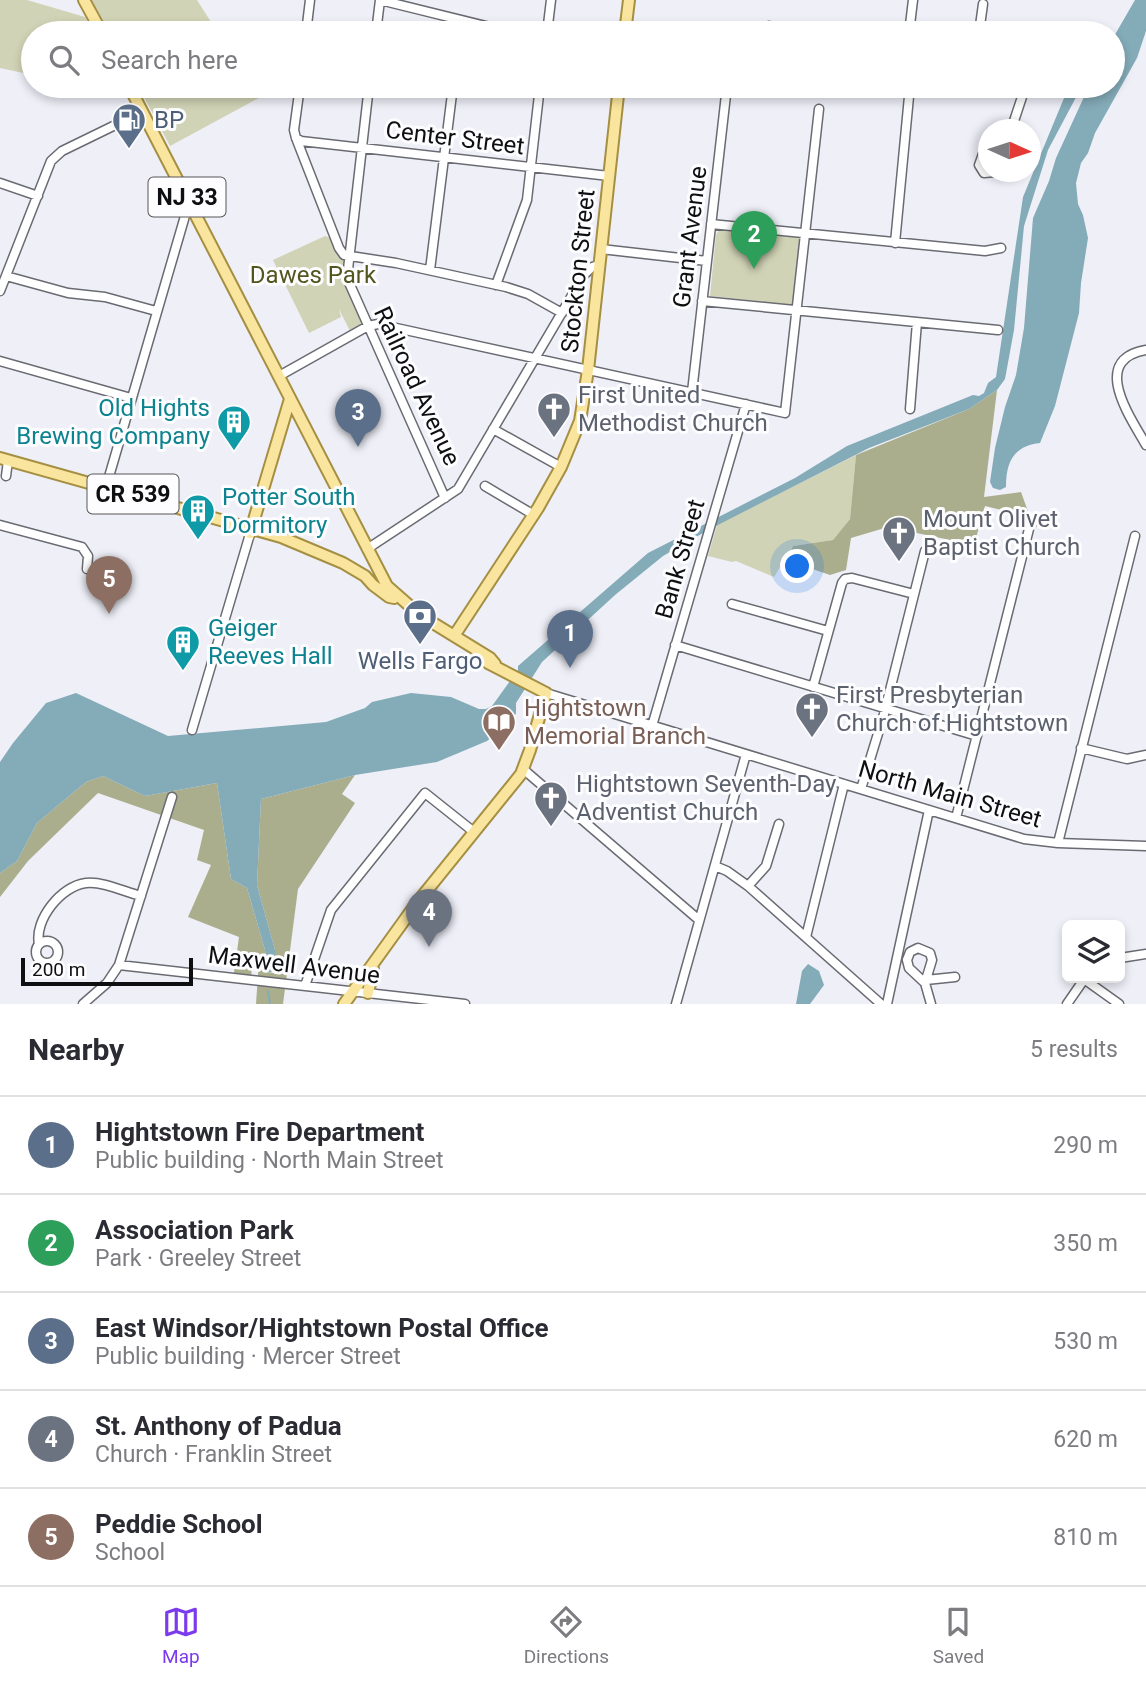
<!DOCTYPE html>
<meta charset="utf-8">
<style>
body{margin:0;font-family:Roboto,sans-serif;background:#f7f7f7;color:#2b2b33}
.controls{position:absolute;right:21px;bottom:21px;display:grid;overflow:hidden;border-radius:10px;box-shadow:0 4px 10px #0003}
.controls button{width:63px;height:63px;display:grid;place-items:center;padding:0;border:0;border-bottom:2px solid #e1e1e2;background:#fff;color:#2b2b33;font:35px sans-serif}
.compass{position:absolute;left:978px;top:119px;width:63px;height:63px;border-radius:50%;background:#fff;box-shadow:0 4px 10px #0003;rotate:93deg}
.scale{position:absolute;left:21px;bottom:18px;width:172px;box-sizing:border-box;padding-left:7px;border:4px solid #0e0f11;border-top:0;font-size:19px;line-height:24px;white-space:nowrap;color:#0e0f11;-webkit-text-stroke:5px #fdfdff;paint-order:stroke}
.you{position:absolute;left:798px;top:567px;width:24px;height:24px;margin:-18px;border:5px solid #fff;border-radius:50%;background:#1a73e8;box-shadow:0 0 0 10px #1a73e833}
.badge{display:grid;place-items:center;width:46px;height:46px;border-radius:50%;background:#7c3aed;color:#fff;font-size:23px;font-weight:700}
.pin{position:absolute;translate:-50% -58px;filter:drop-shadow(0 2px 4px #0008)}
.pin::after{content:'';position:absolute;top:37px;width:24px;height:21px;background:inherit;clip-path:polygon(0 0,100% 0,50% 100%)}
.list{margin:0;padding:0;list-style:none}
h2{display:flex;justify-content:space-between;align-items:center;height:91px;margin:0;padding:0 28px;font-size:30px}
h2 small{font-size:23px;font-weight:400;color:#7c7c81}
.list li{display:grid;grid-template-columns:46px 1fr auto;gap:21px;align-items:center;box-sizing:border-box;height:98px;padding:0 28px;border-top:2px solid #e1e1e2}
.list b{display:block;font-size:26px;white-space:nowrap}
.list p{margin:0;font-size:23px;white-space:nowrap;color:#7c7c81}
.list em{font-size:23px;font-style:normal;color:#7c7c81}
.icon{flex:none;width:38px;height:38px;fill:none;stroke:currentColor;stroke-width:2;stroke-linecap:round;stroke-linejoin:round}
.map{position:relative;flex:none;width:1146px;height:1004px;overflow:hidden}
.search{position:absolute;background:#fff;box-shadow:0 4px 10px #0003;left:21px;right:21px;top:21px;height:77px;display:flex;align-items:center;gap:18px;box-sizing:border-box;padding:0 24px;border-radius:38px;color:#7c7c81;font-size:26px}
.sheet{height:581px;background:#fff}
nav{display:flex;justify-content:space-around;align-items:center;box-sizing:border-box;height:98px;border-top:2px solid #e1e1e2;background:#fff;font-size:19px;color:#7c7c81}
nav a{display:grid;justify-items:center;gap:4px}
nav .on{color:#7c3aed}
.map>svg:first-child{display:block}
</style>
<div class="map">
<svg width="1146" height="1004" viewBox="0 0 1146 1004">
<rect width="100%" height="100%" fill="#eeeff7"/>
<path fill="#d0d3b5" d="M0 0H27L85 17 93 33H33V75L0 68Z
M92 0H197L218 33H110Z
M138 86H251L259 98 170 146Z
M724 229 800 238 793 305 710 296 716 235 719 230Z
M325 236 330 238 345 260 344 274 365 325 351 333 339 309 341 317 309 333 273 260Z
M856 455 850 519 833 540 793 546 774 577 736 561 732 562 708 556 717 525Z"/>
<path fill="#aaae8c" d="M997 390 984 497 1021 492 1030 517 985 506 974 545 888 527 851 538 846 570 830 575 786 560 793 546 833 540 850 519 856 455 969 409Z
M355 775 342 794 355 803 298 889 283 1004H256L259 960H252L251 981 233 980 239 937 188 917 211 865 197 860 204 830 98 793 28 861 0 897V873L17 861 37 823 86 782 103 776 145 796 217 783 231 879 247 888 265 950 267 972 275 973V950L257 885 261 799Z"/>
<path fill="#84abb8" d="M1135 0H1146V31L1137 58 1095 133 1088 153 1081 163 1076 183 1078 204 1083 215 1088 238 1081 283 1079 313 1055 406 1040 443C1014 446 1006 461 1006 487L1000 490 993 488 990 482 995 448 1005 407 1016 375 1024 328 1033 218 1049 181 1056 158 1089 86H1113V38Z
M1069 86H1082L1048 150 1024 226 1014 330 1005 379 997 390 969 409 869 448 710 529 663 556 615 595 542 662 516 703V713L513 720 487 741 437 762 355 775 261 799 257 885 275 950V972H267L265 950 247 888 231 879 217 783 145 796 103 776 86 782 37 823 17 861 0 873V762L13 743 46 703 76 693 168 736 326 722 365 708 372 702 411 693 451 697 479 709H486L492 706 518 670V666L648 553 795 478 847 446 973 395 979 396 984 393 988 383 996 377 1023 197Z
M808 964 819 971 824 985 810 1004H796L802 971Z"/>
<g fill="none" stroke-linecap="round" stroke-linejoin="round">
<path stroke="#84abb8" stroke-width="2" d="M268 991 270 1004"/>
<g stroke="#6a6b72" stroke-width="11">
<path id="minor" d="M380 0 514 33
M306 33 310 0
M376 33 380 0
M459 33 461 20
M547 33 551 0
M765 33 769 26
M909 33 913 0
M979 33 983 4
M300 86 294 130 296 138 339 248 344 255 396 263 506 287 528 294 562 313
M369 86 347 278 445 498
M1011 130 1022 97 1021 86
M296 138 301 141 609 176
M988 140 979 165 984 173 995 172
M0 183 38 196
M711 224 985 251 1001 248
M895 243 910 86
M601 249 707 261
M430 270 453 86
M6 276 68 293 105 297 156 311
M496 285 527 200 540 86
M0 291 51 161 62 151 142 112
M702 301 998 330
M1146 350C1089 360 1131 418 1146 445
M0 361 131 398
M279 376 368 326 378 324 785 413 819 109
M692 392 727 86
M910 409 917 322
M493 429 561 467
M6 476 8 461
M485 486 534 515
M106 487 185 216 193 209
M0 525 82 547 88 556 87 569
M367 549 458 489 584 275 592 267 599 265
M732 604 828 631
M675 645 977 736
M813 687 842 583 845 579 852 578 914 594
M546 693 1024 839 1058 843 1146 846
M652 726 746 404
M192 730 250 534
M1081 748 1127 759 1146 755
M523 769 699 920
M861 789 884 714 925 551
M956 818 1030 525 1034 521
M1058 843 1135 536
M715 866 727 871 748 886 881 1004
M748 886 766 866 779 824
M806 937 844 784
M36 952a11 11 0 1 1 22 0a11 11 0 1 1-22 0Z
M39 944C34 920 61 886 86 883 103 881 125 892 141 896
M1120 958 1146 954
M907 960 910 952 918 948 930 953 932 960 925 983
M907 960 909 968 925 983 931 1004
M119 965 465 1004
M1084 979 1119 1004
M926 980 955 977
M305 986 331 910 425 793 474 832
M83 1004 107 983 119 965 172 797
M676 1004 746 754
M887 1004 929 810
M1067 1004 1085 978"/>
</g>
<g stroke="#a58f42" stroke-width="14">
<path id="major" d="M84 0 102 33
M625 33 629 0
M129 86 387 586 420 615 490 658 495 664
M0 458 281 537 343 563 365 576 373 585 389 597 394 598
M250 533 290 399
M454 636 538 508 561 467 580 421 588 370 619 86
M368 993 373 969
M344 1004 416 904 521 774 530 750 546 693 488 663"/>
</g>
<use href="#minor" stroke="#fff" stroke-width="8"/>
<use href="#major" stroke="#fae59e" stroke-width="10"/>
</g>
<defs>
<g id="fuel-pin" transform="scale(1.75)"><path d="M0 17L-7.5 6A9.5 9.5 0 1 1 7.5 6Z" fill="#5c6f8a" stroke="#fdfdff"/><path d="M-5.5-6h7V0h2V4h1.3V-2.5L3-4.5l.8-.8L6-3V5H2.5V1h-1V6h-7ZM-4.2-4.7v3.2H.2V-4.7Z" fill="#fff"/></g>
<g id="church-pin" transform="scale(1.75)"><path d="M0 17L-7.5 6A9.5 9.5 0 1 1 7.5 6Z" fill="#6b7280" stroke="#fdfdff"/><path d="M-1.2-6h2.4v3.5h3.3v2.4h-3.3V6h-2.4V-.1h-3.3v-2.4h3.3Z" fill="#fff"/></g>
<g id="building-pin" transform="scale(1.75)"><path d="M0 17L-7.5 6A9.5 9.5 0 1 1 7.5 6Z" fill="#0f9aa8" stroke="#fdfdff"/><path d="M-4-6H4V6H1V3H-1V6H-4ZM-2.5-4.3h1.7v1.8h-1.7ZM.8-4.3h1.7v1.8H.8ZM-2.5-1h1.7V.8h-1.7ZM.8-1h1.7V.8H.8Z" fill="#fff"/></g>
<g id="bank-pin" transform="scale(1.75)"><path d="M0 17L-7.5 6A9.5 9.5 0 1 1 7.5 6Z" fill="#5c6f8a" stroke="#fdfdff"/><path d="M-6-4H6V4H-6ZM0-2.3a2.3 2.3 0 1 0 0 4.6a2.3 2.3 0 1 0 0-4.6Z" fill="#fff"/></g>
<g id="library-pin" transform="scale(1.75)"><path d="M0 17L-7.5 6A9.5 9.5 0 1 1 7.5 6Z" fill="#8d6e63" stroke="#fdfdff"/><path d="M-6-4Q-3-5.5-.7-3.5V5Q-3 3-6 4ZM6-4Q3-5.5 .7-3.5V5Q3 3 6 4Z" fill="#fff"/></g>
</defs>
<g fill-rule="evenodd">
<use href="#fuel-pin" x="129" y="120"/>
<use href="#church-pin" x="554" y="409"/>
<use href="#building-pin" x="234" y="422"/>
<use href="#building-pin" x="198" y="511"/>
<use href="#church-pin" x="899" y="533"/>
<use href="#bank-pin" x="420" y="616"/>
<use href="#building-pin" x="183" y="642"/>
<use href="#church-pin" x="812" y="709"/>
<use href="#library-pin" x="499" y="722"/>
<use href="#church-pin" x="551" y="798"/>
</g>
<g text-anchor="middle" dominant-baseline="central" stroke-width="6" stroke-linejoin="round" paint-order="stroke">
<g fill="#fdfdff" stroke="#565658" stroke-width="2">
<rect x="148.5" y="177.5" width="77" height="39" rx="5"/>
<rect x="87.5" y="474.5" width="91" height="39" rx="5"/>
</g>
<g font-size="23" font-weight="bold" fill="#0e0f11">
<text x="187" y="197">NJ 33</text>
<text x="133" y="494">CR 539</text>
</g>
<g font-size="24" fill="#4e5e75" stroke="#fdfdff" text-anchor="start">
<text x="154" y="120">BP</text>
<text x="420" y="661" text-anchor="middle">Wells Fargo</text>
</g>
<g font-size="24" fill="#0e0f11" stroke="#fdfdff">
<text transform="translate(455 138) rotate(7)">Center Street</text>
<text transform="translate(690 237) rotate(-83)">Grant Avenue</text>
<text transform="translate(578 271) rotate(-84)">Stockton Street</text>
<text transform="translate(417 386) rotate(65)">Railroad Avenue</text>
<text transform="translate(680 559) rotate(-74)">Bank Street</text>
<text transform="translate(950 794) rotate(16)">North Main Street</text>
<text transform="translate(294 965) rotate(7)">Maxwell Avenue</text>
</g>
<g font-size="24" fill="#52551e" stroke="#fdfdff">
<text x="313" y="275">Dawes Park</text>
</g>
<g font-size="24" fill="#5b616d" stroke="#fdfdff" text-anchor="start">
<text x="578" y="395">First United<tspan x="578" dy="28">Methodist Church</tspan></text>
<text x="923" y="519">Mount Olivet<tspan x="923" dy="28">Baptist Church</tspan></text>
<text x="836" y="695">First Presbyterian<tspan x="836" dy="28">Church of Hightstown</tspan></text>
<text x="576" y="784">Hightstown Seventh-Day<tspan x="576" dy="28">Adventist Church</tspan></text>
</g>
<g font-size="24" fill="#0d838f" stroke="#fdfdff" text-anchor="start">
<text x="210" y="408" text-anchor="end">Old Hights<tspan x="210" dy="28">Brewing Company</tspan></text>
<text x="222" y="497">Potter South<tspan x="222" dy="28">Dormitory</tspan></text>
<text x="208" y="628">Geiger<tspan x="208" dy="28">Reeves Hall</tspan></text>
</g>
<g font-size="24" fill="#785e54" stroke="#fdfdff" text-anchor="start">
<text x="524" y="708">Hightstown<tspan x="524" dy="28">Memorial Branch</tspan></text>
</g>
</g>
</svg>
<div class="controls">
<button><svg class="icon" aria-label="layers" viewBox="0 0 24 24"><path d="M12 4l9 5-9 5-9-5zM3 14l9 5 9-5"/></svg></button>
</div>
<svg class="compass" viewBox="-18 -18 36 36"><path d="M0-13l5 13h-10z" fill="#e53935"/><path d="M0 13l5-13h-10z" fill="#7c7c81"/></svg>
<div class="scale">200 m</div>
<div class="you"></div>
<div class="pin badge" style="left:570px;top:668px;background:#5c6f8a">1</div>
<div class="pin badge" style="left:754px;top:269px;background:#2e9e5b">2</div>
<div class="pin badge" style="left:358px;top:447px;background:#5c6f8a">3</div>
<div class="pin badge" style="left:429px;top:947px;background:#6b7280">4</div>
<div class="pin badge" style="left:109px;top:614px;background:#8d6e63">5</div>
<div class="search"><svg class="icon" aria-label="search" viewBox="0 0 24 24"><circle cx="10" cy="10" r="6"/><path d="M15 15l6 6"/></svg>Search here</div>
</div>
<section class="sheet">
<h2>Nearby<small>5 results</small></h2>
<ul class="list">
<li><span class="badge" style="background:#5c6f8a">1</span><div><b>Hightstown Fire Department</b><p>Public building · North Main Street</p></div><em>290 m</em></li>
<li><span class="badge" style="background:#2e9e5b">2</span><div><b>Association Park</b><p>Park · Greeley Street</p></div><em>350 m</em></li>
<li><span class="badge" style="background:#5c6f8a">3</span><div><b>East Windsor/Hightstown Postal Office</b><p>Public building · Mercer Street</p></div><em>530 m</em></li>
<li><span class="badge" style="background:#6b7280">4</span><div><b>St. Anthony of Padua</b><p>Church · Franklin Street</p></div><em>620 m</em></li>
<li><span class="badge" style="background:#8d6e63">5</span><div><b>Peddie School</b><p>School</p></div><em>810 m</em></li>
</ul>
</section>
<nav>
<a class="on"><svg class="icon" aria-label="map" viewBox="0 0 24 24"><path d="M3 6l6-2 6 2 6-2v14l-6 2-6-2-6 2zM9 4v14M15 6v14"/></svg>Map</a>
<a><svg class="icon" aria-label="directions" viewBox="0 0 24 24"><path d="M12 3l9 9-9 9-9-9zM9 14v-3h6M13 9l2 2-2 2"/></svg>Directions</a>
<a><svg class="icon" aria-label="saved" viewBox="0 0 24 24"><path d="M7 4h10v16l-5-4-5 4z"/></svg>Saved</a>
</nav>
